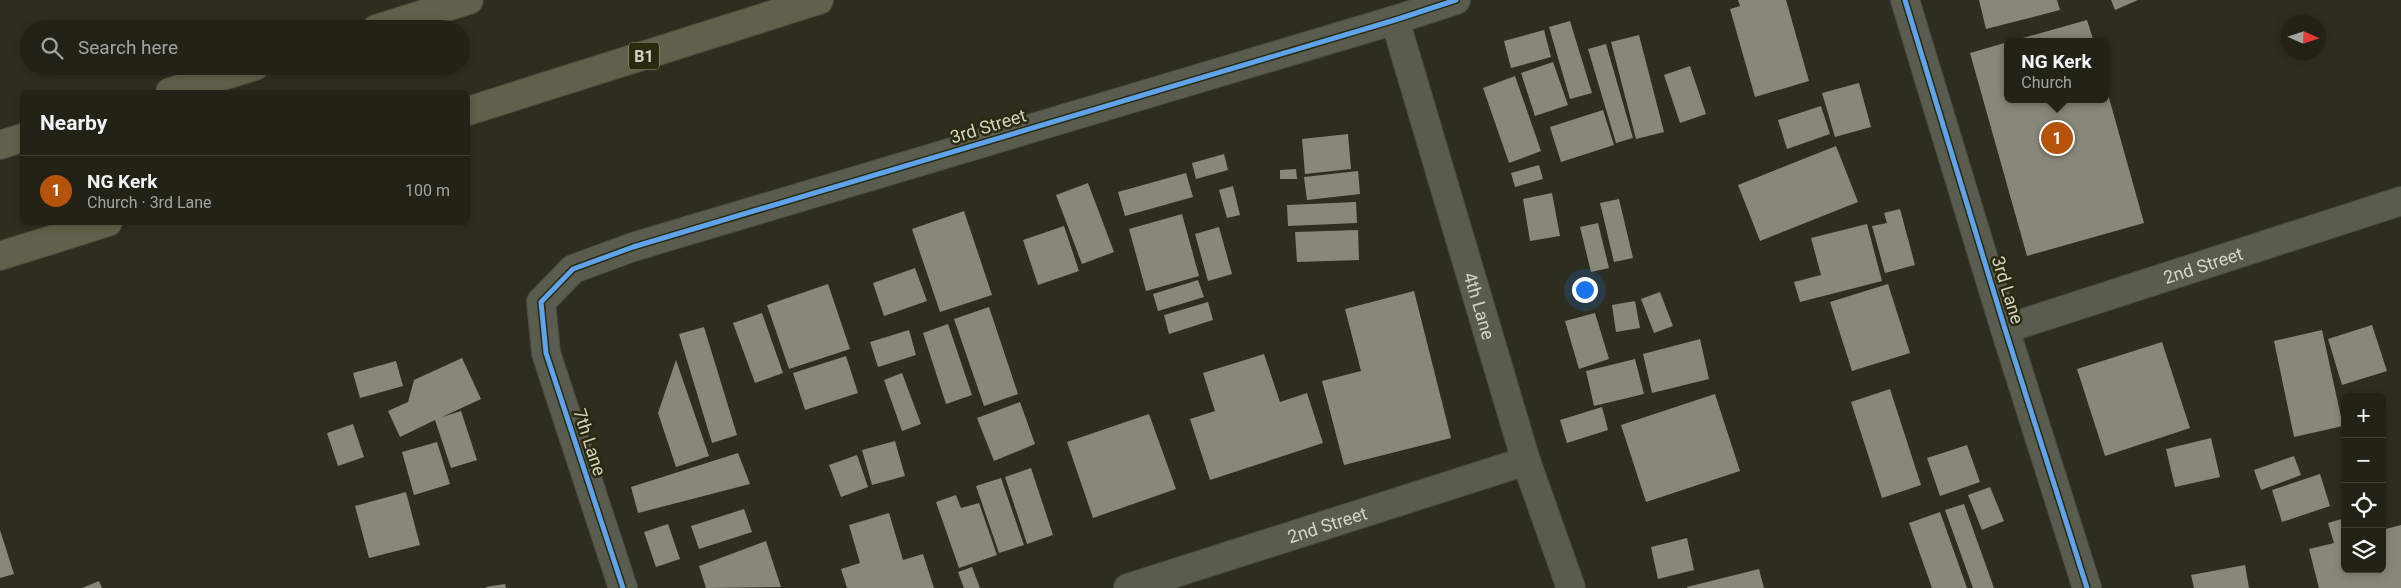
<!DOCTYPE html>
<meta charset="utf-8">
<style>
body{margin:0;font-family:Roboto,sans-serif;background:#2e2f24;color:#f1f3f6}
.controls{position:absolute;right:15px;bottom:15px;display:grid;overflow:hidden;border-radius:8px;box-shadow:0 2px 8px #0003}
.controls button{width:45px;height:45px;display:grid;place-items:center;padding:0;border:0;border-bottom:1px solid #3f3f36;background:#222217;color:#f1f3f6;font:25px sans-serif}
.compass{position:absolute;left:2281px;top:15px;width:45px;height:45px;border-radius:50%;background:#222217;box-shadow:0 2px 8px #0003;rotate:93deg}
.you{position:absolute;left:1584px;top:289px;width:18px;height:18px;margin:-12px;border:4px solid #fff;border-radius:50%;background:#1a73e8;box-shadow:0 0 0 8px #1a73e833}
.badge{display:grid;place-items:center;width:32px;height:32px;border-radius:50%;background:#b45309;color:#fff;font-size:16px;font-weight:700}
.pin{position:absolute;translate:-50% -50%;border:2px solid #fff;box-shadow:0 1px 5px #0006}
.popup{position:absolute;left:2004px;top:38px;width:105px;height:65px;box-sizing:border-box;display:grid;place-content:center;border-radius:8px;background:#222217;filter:drop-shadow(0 1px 4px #0005);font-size:16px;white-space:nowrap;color:#a2a4a1}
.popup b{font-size:19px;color:#f1f3f6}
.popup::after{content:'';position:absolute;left:50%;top:100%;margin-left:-10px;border:10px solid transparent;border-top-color:#222217}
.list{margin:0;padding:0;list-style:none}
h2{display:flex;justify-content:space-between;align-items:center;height:65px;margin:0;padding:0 20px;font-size:21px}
h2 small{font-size:16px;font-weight:400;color:#a2a4a1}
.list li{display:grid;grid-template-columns:32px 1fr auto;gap:15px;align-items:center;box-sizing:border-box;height:70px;padding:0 20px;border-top:1px solid #3f3f36}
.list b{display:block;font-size:19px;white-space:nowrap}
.list p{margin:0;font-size:16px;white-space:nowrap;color:#a2a4a1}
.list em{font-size:16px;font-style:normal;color:#a2a4a1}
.icon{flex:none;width:28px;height:28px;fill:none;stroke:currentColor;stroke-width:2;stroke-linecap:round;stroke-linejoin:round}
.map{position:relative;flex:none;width:2401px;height:588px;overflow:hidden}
.search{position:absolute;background:#222217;box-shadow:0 2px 8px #0003;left:20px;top:20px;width:450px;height:55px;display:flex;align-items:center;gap:12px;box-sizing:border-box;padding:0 18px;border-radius:28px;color:#a2a4a1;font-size:19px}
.panel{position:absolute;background:#222217;box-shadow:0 2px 8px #0003;left:20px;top:90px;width:450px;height:135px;border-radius:8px}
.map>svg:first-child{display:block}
</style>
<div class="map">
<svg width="2401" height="588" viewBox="0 0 2401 588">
<rect width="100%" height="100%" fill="#2d2e1f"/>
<path fill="#878879" d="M1738 0H1786L1809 81 1755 97 1730 9 1740 6Z
M1979 0H2057L2060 10 1986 29Z
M2111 0H2138L2115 10Z
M2087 20 2094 42H2012V41Z
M1570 21 1592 93 1570 99 1549 27Z
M1544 30 1551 57 1511 68 1504 41Z
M1639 35 1664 132 1636 139 1611 42Z
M2008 42V99H2106V87L2144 223 2027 256 1970 53Z
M1606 44 1633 138 1616 143 1588 49Z
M1553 62 1568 105 1535 116 1521 73Z
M1690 66 1706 114 1680 123 1664 75Z
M1515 76 1541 151 1509 163 1483 88Z
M1859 83 1871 127 1835 137 1822 93Z
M1821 106 1830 134 1787 149 1778 120Z
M1603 110 1614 145 1561 162 1550 127Z
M1348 134 1351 169 1305 174 1302 139Z
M1836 146 1858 202 1760 241 1738 185Z
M1224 154 1228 170 1196 179 1192 163Z
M1539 165 1543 179 1515 187 1511 173Z
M1296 169 1297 179H1280V170Z
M1358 171 1360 194 1307 200 1304 177Z
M1186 173 1193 197 1125 216 1118 192Z
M1088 183 1114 252 1082 264 1056 195Z
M1233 186 1240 215 1227 218 1219 190Z
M1552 193 1560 236 1530 241 1523 199Z
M1619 199 1633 258 1614 262 1600 203Z
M1356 202 1357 223 1288 226 1287 205Z
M1900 209 1915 265 1885 273 1872 226 1887 223 1884 213Z
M964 211 992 295 940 312 912 229Z
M1182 214 1199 276 1146 291 1129 229Z
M1598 223 1609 268 1591 272 1580 227Z
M1867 224 1882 281 1800 302 1794 282 1821 275 1811 238Z
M1064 226 1079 271 1038 285 1023 240Z
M1219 227 1232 274 1208 281 1195 234Z
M1358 230 1359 260 1297 262 1295 232Z
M915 268 927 301 884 316 873 283Z
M1198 280 1204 297 1158 311 1153 294Z
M828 284 850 349 789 369 767 305Z
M1888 284 1910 353 1852 371 1830 302Z
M1414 291 1451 438 1344 465 1322 381 1361 371 1345 309Z
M1660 292 1673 326 1654 333 1641 299Z
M1635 301 1640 328 1616 332 1612 305Z
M1208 302 1213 320 1169 334 1164 315Z
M989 307 1018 394 984 406 954 319Z
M762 313 783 373 755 383 733 323Z
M1595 313 1609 359 1579 369 1565 321Z
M948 324 972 395 946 404 923 333Z
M2372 325 2387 371 2342 385 2328 339Z
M704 327 737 435 712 443 679 334Z
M909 330 916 355 878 367 870 342Z
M2322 330 2343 426 2294 437 2274 341Z
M1700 339 1709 379 1652 393 1643 354Z
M2162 342 2190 428 2105 456 2077 369Z
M1264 354 1280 402 1307 393 1323 443 1210 480 1190 419 1215 411 1203 373Z
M846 356 858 393 805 410 793 373Z
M462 358 481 399 442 417 461 411 477 460 451 468 435 420 400 437 388 411 408 402 414 380Z
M1635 359 1644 394 1594 406 1586 371Z
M676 360 709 456 676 467 658 413Z
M396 361 403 386 360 398 353 373Z
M902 373 921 424 902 431 884 380Z
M1890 389 1921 485 1882 498 1851 402Z
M1715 394 1740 471 1646 502 1621 425Z
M1020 402 1035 444 994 461 977 418Z
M1602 407 1608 430 1567 443 1560 420Z
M1149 414 1176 489 1093 518 1067 442Z
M353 424 364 457 338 466 327 433Z
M2211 438 2220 477 2175 487 2166 449Z
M895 441 905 476 872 485 862 450Z
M437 442 450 484 414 495 402 452Z
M1967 445 1980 482 1940 496 1927 458Z
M738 453 750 484 638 513 631 487Z
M857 455 868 487 841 497 829 465Z
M2294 456 2301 475 2261 490 2254 470Z
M1031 468 1053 535 1027 544 1005 477Z
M2320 474 2330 506 2282 522 2272 490Z
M1001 478 1024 545 999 553 976 486Z
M1990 487 2004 521 1982 530 1968 495Z
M406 492 420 545 369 558 355 506Z
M956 495 961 508 979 503 997 555 959 568 936 502Z
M1964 504 1994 588H1973L1945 510Z
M744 509 752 532 699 549 691 526Z
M1940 512 1967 588H1932L1909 523Z
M889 513 903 560 923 554 934 588H847L841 569 860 563 849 525Z
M2345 518V569H2382V530L2401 525V588H2319L2309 549 2334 543 2328 523Z
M668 524 680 559 656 567 644 532Z
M0 530 14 574 0 578Z
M1687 538 1694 570 1658 579 1651 547Z
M766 541 781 587 706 588 699 566Z
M2245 565 2249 588H2194L2191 575Z
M972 567 980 588H964L958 572Z
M1759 569 1764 588H1687V587Z
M99 581 102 588H82Z
M505 584 506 588H486V587Z"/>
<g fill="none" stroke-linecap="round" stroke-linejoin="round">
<g stroke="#4a4b3d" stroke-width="30">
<g id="minor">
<path d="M1905 0 2005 329 2087 588"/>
<path id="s1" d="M1395 20 1526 461 1571 588"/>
<path id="s2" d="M2005 329 2401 201"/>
<path d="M623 588 546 353 541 302 573 269 633 247 1395 20 1456 0"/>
<path id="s3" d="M1128 588 1526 461"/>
</g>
</g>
<g stroke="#4a4b3d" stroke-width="30">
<path id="highway" d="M376 29 469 0
M170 92 255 66
M468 111 819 0
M0 145 22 138
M0 256 108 222"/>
</g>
<use href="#minor" stroke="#5b5c50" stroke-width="28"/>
<use href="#highway" stroke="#60614a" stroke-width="28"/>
<g stroke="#292a0e" stroke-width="8">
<path id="cycleway" d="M1905 0 2005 329 2087 588
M623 588 546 353 541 302 573 269 633 247 1395 20 1456 0"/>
</g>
<use href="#cycleway" stroke="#60a3ed" stroke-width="5"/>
</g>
<g text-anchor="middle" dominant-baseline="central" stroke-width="5" stroke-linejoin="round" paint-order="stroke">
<rect fill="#292a0e" stroke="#a0a28d" stroke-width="1" x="629" y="42.5" width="30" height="27" rx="4"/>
<g font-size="16" font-weight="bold" fill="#d3d5c4">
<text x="644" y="56">B1</text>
</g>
<g font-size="18" fill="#d3d5c4" stroke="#292a0e">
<text transform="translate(988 126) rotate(-17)">3rd Street</text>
<text stroke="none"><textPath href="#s2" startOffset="208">2nd Street</textPath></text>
<text transform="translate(2008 290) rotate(73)">3rd Lane</text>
<text stroke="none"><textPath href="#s1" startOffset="298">4th Lane</textPath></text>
<text transform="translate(590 442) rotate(72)">7th Lane</text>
<text stroke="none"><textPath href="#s3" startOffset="209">2nd Street</textPath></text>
</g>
</g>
</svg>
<div class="controls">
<button>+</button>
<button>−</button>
<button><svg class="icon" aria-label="locate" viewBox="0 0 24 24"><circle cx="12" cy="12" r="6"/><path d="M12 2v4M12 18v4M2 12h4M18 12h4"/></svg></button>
<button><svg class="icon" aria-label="layers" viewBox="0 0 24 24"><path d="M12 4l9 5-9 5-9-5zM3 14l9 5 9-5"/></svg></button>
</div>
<svg class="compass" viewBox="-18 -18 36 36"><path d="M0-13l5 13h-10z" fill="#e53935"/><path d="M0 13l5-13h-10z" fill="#a2a4a1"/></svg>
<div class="you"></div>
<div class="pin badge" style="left:2057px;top:138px">1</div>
<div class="popup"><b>NG Kerk</b>Church</div>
<div class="search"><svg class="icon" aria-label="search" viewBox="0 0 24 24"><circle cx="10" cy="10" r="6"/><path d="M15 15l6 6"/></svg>Search here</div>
<section class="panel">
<h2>Nearby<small></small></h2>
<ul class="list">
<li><span class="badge">1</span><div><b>NG Kerk</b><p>Church · 3rd Lane</p></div><em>100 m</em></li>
</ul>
</section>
</div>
